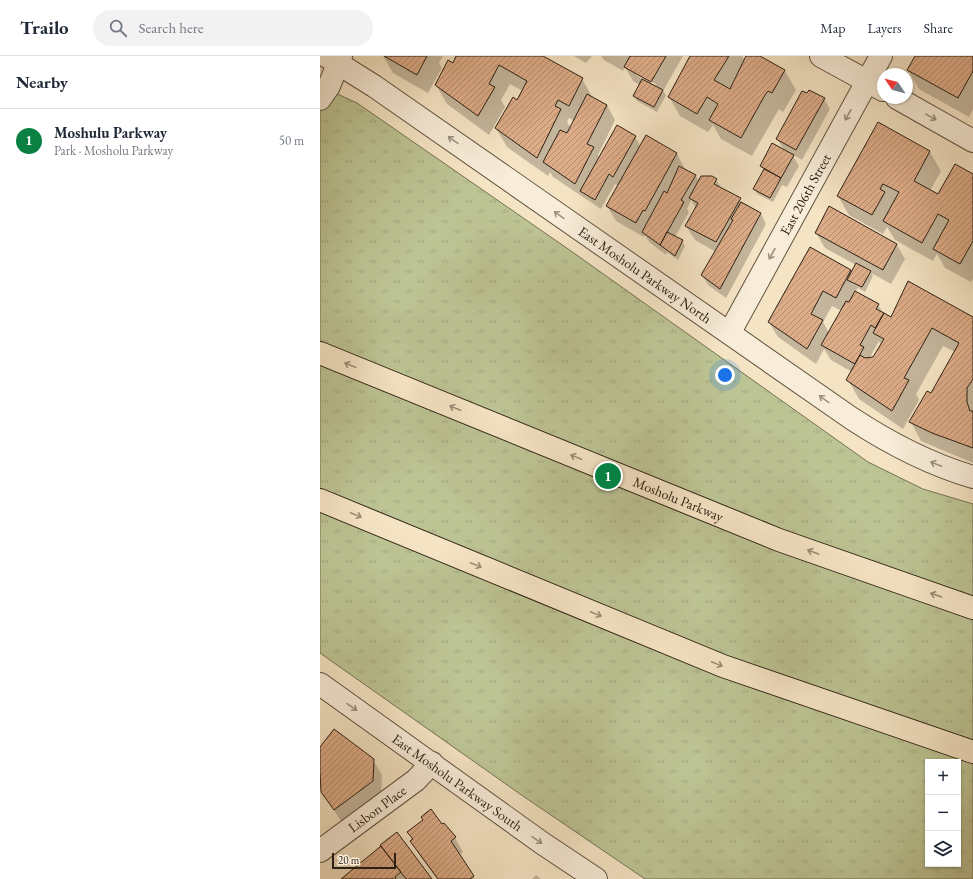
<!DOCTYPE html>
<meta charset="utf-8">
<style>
body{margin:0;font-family:"EB Garamond",serif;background:#f2f2f3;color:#1f2937}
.controls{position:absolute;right:12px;bottom:12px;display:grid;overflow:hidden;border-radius:0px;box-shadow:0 1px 3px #0004}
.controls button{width:36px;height:36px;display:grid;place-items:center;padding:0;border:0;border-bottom:1px solid #e0e1e3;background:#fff;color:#1f2937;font:20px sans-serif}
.compass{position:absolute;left:557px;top:12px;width:36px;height:36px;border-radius:50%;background:#fff;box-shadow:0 1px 3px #0004;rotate:305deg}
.scale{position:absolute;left:12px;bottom:10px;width:64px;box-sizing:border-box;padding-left:4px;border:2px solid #2d2014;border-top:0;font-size:11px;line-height:14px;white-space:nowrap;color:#2d2014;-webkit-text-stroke:3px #f8edd9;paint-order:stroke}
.you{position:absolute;left:405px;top:319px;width:14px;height:14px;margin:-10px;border:3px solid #fff;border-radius:50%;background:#1a73e8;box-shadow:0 0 0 6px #1a73e833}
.badge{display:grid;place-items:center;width:26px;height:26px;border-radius:50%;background:#0b8043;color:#fff;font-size:13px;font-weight:700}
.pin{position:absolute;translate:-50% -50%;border:2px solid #fff;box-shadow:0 1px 4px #0006}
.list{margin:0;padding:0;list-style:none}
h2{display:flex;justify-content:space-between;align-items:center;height:52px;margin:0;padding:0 16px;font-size:17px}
h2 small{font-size:13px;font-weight:400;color:#747a83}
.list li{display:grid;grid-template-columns:26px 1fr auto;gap:12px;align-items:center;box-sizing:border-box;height:64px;padding:0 16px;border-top:1px solid #e0e1e3}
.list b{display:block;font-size:15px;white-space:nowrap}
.list p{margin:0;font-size:13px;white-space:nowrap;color:#747a83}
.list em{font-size:13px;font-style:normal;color:#747a83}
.icon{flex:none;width:22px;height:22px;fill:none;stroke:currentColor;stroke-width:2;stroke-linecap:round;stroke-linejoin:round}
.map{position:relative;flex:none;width:653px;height:823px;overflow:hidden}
header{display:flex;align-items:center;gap:24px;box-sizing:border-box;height:56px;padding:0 20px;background:#fff;border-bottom:1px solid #e0e1e3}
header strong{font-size:19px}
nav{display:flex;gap:22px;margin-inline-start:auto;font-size:14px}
.search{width:280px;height:36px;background:#f2f2f3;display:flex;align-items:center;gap:10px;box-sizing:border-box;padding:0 14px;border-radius:22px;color:#747a83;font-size:15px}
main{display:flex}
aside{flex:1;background:#fff}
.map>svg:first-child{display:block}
</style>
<header>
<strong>Trailo</strong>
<div class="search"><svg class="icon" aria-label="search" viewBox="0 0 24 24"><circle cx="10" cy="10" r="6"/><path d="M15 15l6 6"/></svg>Search here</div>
<nav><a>Map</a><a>Layers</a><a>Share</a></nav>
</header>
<main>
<aside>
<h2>Nearby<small></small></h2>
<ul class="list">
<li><span class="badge">1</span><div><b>Moshulu Parkway</b><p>Park · Mosholu Parkway</p></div><em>50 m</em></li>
</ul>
</aside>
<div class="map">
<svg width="653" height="823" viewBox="0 0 653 823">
<defs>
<pattern id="park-tufts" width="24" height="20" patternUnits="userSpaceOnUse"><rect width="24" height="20" fill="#bdc494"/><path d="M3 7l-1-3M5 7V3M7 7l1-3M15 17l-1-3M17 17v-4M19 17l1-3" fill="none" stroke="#a3a87f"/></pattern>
<pattern id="building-hatch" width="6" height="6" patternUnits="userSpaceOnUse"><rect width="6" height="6" fill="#ddac88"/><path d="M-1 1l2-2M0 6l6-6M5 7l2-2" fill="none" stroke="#b48c6e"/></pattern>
</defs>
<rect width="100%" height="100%" fill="#f5e4c4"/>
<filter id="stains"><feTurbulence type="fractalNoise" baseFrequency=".005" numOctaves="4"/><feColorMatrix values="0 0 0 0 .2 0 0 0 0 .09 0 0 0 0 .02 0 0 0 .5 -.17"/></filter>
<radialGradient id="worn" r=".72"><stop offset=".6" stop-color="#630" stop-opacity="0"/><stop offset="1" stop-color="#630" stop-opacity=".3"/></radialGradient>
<path fill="url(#park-tufts)" stroke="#757254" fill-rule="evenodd" d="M0 30 37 47 251 195 548 406 603 433 653 448V823H325L200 738 0 597ZM608 706H638V808H608Z"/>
<path fill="#0003" fill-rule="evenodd" d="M63 0H123L119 7 122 12 108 37 73 17Z
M137 0H221L262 23 273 42 287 49 295 64 278 99 280 102 315 81 321 91 327 81 357 98 365 113 364 114 376 120 379 126 396 124 402 133 441 158 446 168 406 242 388 229 382 219 396 196 375 184 366 170 376 152 371 144 367 153 369 156 355 181 362 185 365 190 358 204 347 196 346 199 329 186 325 179 324 181 296 165 287 150 299 130 295 128 281 153 233 121 230 116 228 120 187 91 176 72 203 35 190 28 181 44 185 51 169 79 127 48 116 29ZM249 62 255 65 251 72 247 66Z
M254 0H272L266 7Z
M281 0H363L343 35 346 39 337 56 317 45 314 40 320 29 313 25 305 11 303 15 284 4ZM316 17 336 28 335 30 316 19Z
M371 0H422L425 5 428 0H438L465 15 476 34 463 56 459 53 432 100 401 83 393 69 388 76 360 60 349 41Z
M596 0H653V53L649 61 599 33 588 14Z
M504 43 510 53 482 104 472 98 479 110 467 131 462 129 453 146 437 138 434 133 444 115 441 110 464 94 457 83Z
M558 67 610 96 621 115 610 135 618 139 653 119V223L651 226 625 212 617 198 613 205 575 184 567 171 563 178 529 159 518 140Z
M496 177 577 189 585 203 571 228 551 217 553 220 545 236 538 232 535 236 558 249 564 258 571 262H653V407L601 385 591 366 612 338 635 296 623 290 596 338 599 344 583 373 539 343 528 324 532 316 511 304 504 293 496 308 458 281 449 266 530 214 532 217 536 209 505 192ZM512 250 522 255 509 277 503 266ZM559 285 561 289 554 302 549 303Z
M53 704 62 719 61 740 23 768 2 736Z
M122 770 135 782 143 796 139 799 155 823H117L100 800 88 776Z
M62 791 111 823H22Z
M216 819 221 823H212Z"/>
<path fill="url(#building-hatch)" stroke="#2d2014" d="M64 0H107L97 19Z
M136 0H223L263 22 249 50 238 44 235 50 241 53 217 102 175 72 193 41 197 44 207 25 179 9 169 28 175 31 158 60 115 29 128 4 133 7Z
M310 0H346L331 26 304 11Z
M370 0H409L394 24 410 33 426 0H440L465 14 452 37 448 35 445 39 421 82 389 64 398 48 387 41 377 58 348 41Z
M595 0H653V15L638 42 587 14Z
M322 23 343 34 334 51 313 40Z
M489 34 505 42 476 94 456 83 482 35 487 37Z
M267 38 287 49 267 88 274 91 255 128 223 106 240 74 247 77Z
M558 66 610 95 594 125 618 138 635 108 653 118V185L640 208 613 193 629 164 618 158 602 187 563 165 579 136 563 128 560 133 565 136 552 159 517 140Z
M297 69 316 80 293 121 289 118 275 144 260 135Z
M326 79 357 97 325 155 323 154 316 167 286 150Z
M452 87 474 99 461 122 440 110Z
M359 110 376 119 361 144 364 146 340 189 322 176 344 135 347 137Z
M444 113 461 122 450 142 433 133Z
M381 120H392L397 123 394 128 421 142 396 186 365 170 378 147 369 142Z
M421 146 441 157 400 233 381 219 413 164 411 163Z
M509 150 577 188 563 214 495 177Z
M347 176 363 184 355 200 340 189Z
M490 191 531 214 516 242 503 235 491 258 503 264 487 293 448 266Z
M536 207 551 215 542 231 527 224Z
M588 225 653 261V323L647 332V346L650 355H653V392L612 377 589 366 607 335 611 337 639 287 612 272 584 322 589 324 572 355 526 324 540 299 545 302 553 301 564 283 553 277 564 257 571 261Z
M535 235 559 248 556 253 564 257 555 272 551 269 540 289 544 291 535 308 501 289 526 245 529 246Z
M14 673 54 703 53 725 14 754 1 736 0 715V691Z
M111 753 122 768 124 767 136 781 131 785 154 820 150 823H118L90 785 93 783 87 776 103 764 101 761Z
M77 776 112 823H86L60 789Z
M61 790 81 816 75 821 76 823H21Z"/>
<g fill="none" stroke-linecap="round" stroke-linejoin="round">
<g stroke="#5f5140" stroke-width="24">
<g id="minor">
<path id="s1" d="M6 0 54 30 531 362C569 387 609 408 653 421"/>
<path d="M501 0 563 34"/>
<path d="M577 42 653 85"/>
<path d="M0 43 9 30 21 0"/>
<path id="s2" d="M410 276 561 0"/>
<path id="s3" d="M0 628 222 787 276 823"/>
<path id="s4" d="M0 795 96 724 112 707"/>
</g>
</g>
<g stroke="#2d2014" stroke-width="24">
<g id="major">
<path id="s5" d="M0 297 459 484 653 552"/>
<path d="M0 444 403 610 653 696"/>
</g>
</g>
<use href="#minor" stroke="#f8edd9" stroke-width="22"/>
<use href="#major" stroke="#f5e4c4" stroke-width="22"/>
</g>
<defs><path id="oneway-shaft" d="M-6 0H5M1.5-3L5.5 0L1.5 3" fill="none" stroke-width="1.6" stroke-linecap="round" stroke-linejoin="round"/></defs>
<g stroke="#9d9180">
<use href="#oneway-shaft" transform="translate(528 59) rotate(119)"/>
<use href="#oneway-shaft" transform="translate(611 61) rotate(29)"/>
<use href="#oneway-shaft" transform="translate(133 84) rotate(-145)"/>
<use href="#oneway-shaft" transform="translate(239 159) rotate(-145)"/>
<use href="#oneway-shaft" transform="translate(452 198) rotate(119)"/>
<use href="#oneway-shaft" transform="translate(504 343) rotate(-144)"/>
<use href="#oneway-shaft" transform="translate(616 408) rotate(-158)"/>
<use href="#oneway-shaft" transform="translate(32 651) rotate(35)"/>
<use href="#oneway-shaft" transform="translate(217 784) rotate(35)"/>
</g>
<g stroke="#9b8c75">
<use href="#oneway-shaft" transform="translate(30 309) rotate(-158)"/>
<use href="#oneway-shaft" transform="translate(135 352) rotate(-158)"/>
<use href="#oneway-shaft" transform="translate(256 401) rotate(-158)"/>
<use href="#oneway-shaft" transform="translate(36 459) rotate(22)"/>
<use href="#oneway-shaft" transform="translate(493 496) rotate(-160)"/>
<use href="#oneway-shaft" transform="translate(156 509) rotate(22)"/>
<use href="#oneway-shaft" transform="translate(616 539) rotate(-161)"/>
<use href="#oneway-shaft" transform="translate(276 558) rotate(22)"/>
<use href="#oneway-shaft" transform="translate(397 608) rotate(22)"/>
</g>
<g text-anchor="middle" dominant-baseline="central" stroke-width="4" stroke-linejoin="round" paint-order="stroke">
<g font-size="14" fill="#2d2014" stroke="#f8edd9">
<text stroke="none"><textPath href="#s2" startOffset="157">East 206th Street</textPath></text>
<text stroke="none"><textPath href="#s1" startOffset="387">East Mosholu Parkway North</textPath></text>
<text stroke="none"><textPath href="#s5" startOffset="387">Mosholu Parkway</textPath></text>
<text stroke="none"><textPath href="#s3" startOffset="169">East Mosholu Parkway South</textPath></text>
<text stroke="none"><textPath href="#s4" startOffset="71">Lisbon Place</textPath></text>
</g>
</g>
<rect width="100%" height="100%" filter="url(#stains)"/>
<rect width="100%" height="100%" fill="url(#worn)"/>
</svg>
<div class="controls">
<button>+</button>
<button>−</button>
<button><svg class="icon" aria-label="layers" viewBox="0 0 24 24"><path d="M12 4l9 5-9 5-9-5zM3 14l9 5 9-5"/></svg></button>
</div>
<svg class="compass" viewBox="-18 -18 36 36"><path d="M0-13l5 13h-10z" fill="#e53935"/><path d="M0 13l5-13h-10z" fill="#747a83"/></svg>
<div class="scale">20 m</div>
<div class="you"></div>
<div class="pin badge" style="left:288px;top:420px">1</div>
</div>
</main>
